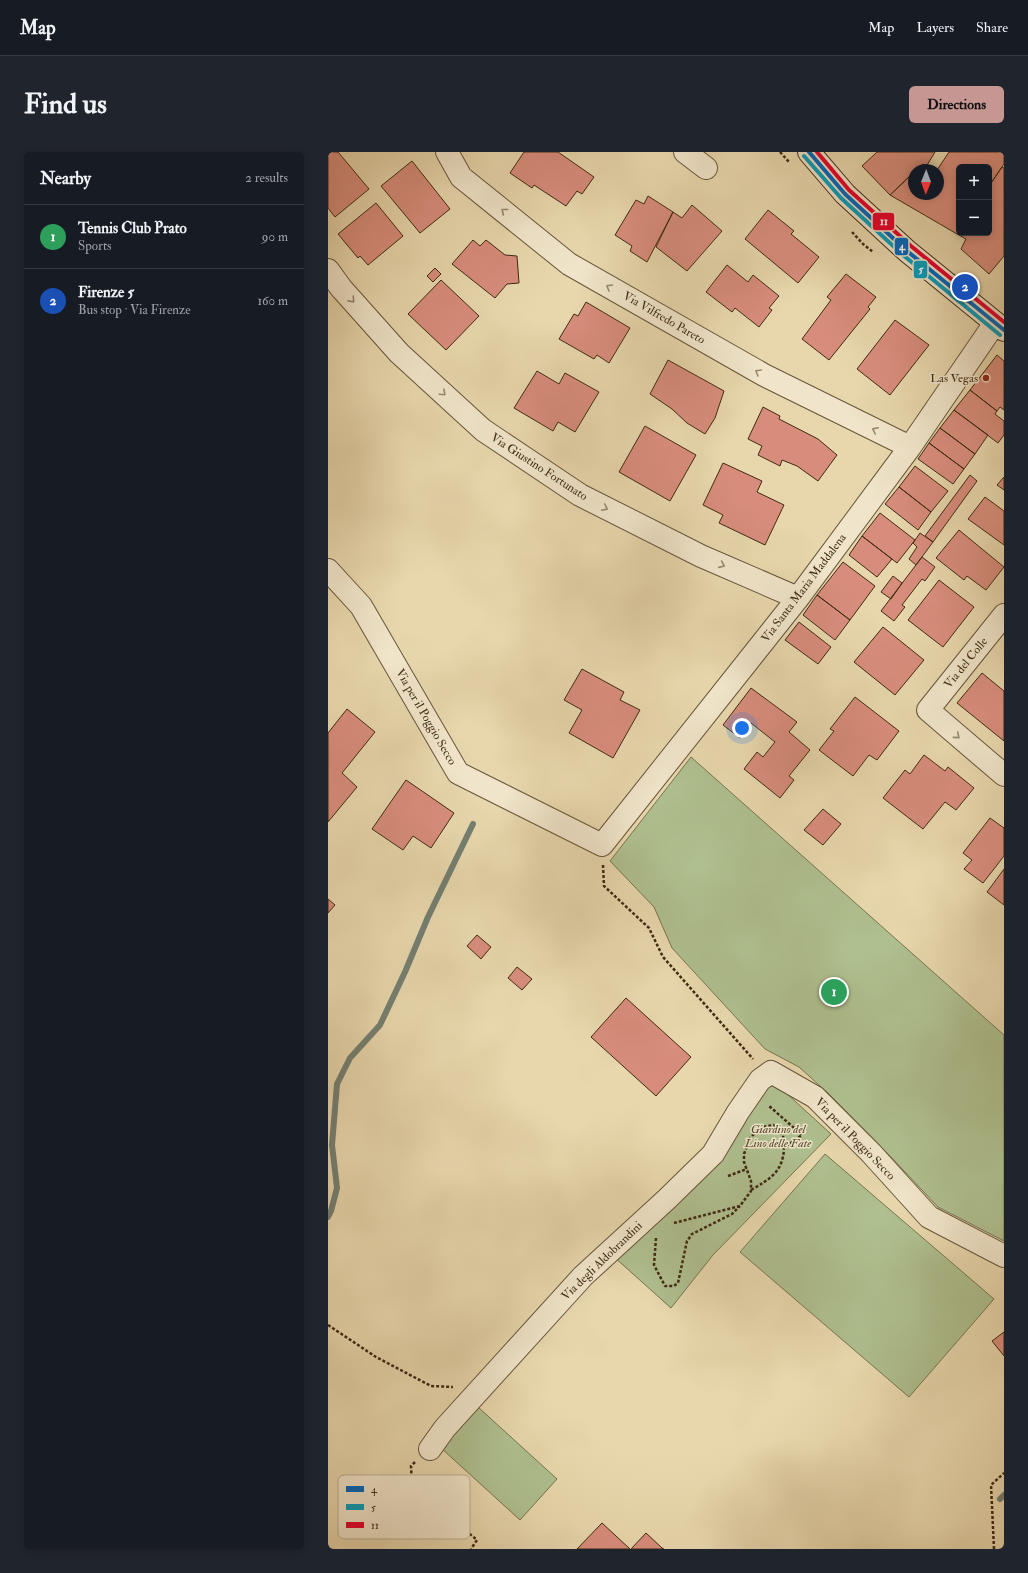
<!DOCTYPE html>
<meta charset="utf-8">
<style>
body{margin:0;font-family:"IM FELL Double Pica",serif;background:#20242c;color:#f1f3f6}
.controls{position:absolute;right:12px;top:12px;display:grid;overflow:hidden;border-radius:6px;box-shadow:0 2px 10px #0003}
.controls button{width:36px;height:36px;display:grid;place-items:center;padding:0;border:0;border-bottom:1px solid #363941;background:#171b24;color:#f1f3f6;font:20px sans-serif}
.compass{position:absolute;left:580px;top:12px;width:36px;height:36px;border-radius:50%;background:#171b24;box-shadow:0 2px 10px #0003;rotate:181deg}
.you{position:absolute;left:414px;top:576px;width:14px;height:14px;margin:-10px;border:3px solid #fff;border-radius:50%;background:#1a73e8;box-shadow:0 0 0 6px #1a73e833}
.badge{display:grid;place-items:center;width:26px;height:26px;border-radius:50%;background:#c59692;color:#fff;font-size:13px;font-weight:700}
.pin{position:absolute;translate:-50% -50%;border:2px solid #fff;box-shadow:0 1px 4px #0006}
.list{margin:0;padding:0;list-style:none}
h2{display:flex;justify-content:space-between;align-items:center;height:52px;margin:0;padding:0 16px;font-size:17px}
h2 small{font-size:13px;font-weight:400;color:#9ea1a6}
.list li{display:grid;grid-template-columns:26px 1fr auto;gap:12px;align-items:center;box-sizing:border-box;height:64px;padding:0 16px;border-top:1px solid #363941}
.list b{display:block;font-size:15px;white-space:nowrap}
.list p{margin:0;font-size:13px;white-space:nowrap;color:#9ea1a6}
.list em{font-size:13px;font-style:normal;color:#9ea1a6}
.map{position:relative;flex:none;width:676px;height:1397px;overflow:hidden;border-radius:6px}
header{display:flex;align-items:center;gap:24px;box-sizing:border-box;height:56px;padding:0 20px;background:#171b24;border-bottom:1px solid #363941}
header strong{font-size:19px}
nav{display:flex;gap:22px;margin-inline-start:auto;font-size:14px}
.intro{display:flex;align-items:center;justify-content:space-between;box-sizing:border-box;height:96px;padding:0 24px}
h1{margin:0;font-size:28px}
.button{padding:10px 18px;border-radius:6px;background:#c59692;color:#111;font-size:14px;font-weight:700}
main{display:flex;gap:24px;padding:0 24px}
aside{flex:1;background:#171b24;border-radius:6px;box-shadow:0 2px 10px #0003}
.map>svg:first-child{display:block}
</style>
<header>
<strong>Map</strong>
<nav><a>Map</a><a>Layers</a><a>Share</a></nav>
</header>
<div class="intro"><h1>Find us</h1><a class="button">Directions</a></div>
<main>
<aside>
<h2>Nearby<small>2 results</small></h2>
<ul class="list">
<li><span class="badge" style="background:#2e9e5b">1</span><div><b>Tennis Club Prato</b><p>Sports</p></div><em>90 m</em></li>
<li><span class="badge" style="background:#1a4fb4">2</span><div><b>Firenze 5</b><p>Bus stop · Via Firenze</p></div><em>160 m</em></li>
</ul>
</aside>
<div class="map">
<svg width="676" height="1397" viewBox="0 0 676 1397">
<rect width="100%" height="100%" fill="#e8d7ad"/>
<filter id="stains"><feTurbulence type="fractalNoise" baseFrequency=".005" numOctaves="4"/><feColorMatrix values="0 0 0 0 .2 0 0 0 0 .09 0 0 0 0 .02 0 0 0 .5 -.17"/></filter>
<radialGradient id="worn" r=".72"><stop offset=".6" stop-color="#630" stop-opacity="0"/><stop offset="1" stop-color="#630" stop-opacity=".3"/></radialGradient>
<path fill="#afbf8f" stroke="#777451" d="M363 605 676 883V1089L610 1055 562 1004 502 943 471 915 437 897 344 796 326 755 282 709Z
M445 929 503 982 385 1103 343 1156 285 1104Z
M497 1002 666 1147 581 1245 412 1100Z
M150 1255 229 1327 192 1368 113 1296Z"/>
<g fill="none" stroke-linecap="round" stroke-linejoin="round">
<path stroke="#747f71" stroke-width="6" d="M0 1065 3 1059 9 1036 4 993 9 932 22 906 52 873 77 820 100 765 145 672
M672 1347 676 1343"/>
</g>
<path fill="#d88d7c" stroke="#3f2a13" d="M0 0H10L41 37 7 65 0 56Z
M196 0H230L266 25 254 42 249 39 238 54 206 33 204 36 182 21Z
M549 0H607L598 15 595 12 589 18H586V20L562 43 534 14Z
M621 0H676V12L661 34V15H631V79L629 82 562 43 582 24 586 26V42H610L609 18Z
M84 9 122 57 92 81 53 34Z
M674 15 676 16V104L661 122 633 97 638 87 629 82 631 79V81H661V34Z
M320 44 345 60 319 110 302 99 304 94 287 83 308 48 316 52Z
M48 51 75 84 40 113 32 104 30 106 10 82Z
M364 53 394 79 359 119 328 95 345 60 354 66Z
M440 58 466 79 463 82 491 105 470 131 417 87Z
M145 88 152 94 158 88 177 103 189 104 191 131 179 132 167 146 124 112Z
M399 113 420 130 425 123 451 144 441 156 444 158 431 175 407 156 404 160 378 140Z
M107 116 113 122 105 130 99 124Z
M518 122 548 145 540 155 542 157 501 208 474 187 503 148 499 145Z
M113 128 151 164 118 198 80 162Z
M258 150 302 176 281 211 269 203 266 207 231 187 246 162 250 164Z
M567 168 601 193 562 243 529 217Z
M669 203 676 209V258L672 255 669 259 642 238Z
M340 208 396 239 387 266 377 282 359 271 344 257 322 242Z
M209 219 231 232 237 221 271 240 247 280 230 270 225 279 186 256Z
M642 238 669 259 667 262 676 269V283L670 291 626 258Z
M435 255 452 264 451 267 490 287 509 303 490 329 469 314 454 308 452 314 430 303 434 294 420 287Z
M626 258 660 283 647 302 612 276Z
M317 274 368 303 342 349 291 320Z
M612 276 647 302 636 317 601 291Z
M601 291 636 317 625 332 590 307Z
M395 311 434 329 429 340 456 353 437 393 391 371 395 363 375 353Z
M587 314 620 339 603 360 571 335Z
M642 323 649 329 605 390 597 384Z
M676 325V338L669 333Z
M571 335 603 360 590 378 557 352Z
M657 345 676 359V393L640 367Z
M552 361 587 388 569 411 534 384Z
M631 378 676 415 658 438 639 424 636 428 608 406Z
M592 381 605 390 588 413 581 407 589 395 585 391Z
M534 384 564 407 549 425 521 403Z
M594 405 607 415 597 429 594 427 574 453 577 455 566 469 553 459Z
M515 410 547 434 522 468 489 443Z
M565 424 574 431 563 447 553 440Z
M611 428 646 455 615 495 580 468Z
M489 443 522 468 507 488 475 463Z
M471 470 503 495 490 512 457 488Z
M555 475 596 508 567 543 526 510Z
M254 517 296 540 292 548 312 558 285 606 241 581 254 558 236 548Z
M654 521 676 539V589L629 551Z
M423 536 469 570 461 580 482 598 461 624 466 628 452 646 416 617 429 600 435 605 447 590 423 571 412 586 395 573Z
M527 545 571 579 549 608 541 603 525 624 491 598 506 579 502 577Z
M19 557 47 580 14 621 29 635 0 670V581Z
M596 603 617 619 620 615 646 636 628 658 617 650 595 677 555 646 577 618 582 622Z
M78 628 126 661 103 696 85 684 75 698 44 677Z
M495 657 513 672 495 693 476 678Z
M662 666 676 676V704L655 731 636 717 644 708 635 701Z
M676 717V753L659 740Z
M0 747 7 753 0 761Z
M149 783 163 795 153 807 139 794Z
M189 815 204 827 194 838 180 826Z
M298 846 363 905 328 944 263 885Z
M676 1180V1204L664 1189Z
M274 1371 302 1397H249Z
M318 1381 334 1396 336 1397H303Z"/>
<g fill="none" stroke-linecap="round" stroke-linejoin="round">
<g stroke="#69553a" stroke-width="24">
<path id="minor" d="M119 0 133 25 241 112 436 223 582 295
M357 0 378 16
M0 118 13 136 71 201 155 278 252 343 373 404 470 446
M0 418 33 454 130 621 274 693 470 446 582 295 667 171
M676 463 600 558 676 623
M102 1297 117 1276 255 1124 339 1047 385 1002 410 960 432 928 443 920 487 945 543 1001 601 1065 676 1104"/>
</g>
<g stroke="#3f2a13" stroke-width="24">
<path id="secondary" d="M481 0 517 42 579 99 676 178"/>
</g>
<path stroke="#3f2a13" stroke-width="2.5" stroke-dasharray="3 2" stroke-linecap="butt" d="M452 0 461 10
M524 80 535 92 545 100
M275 713 276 734 321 776 335 805 425 907
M400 1024 419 1017
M423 1038C442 1027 455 1020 456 996
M346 1071 412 1054 423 1039V1029L416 1010V1002L422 986 433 975 446 973 455 983 456 996 474 983 440 953
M328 1086 326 1113 337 1134H346L350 1131 359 1089 364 1082 404 1062 412 1054
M0 1173 48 1205 103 1234 125 1235
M87 1310 83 1314 84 1333 149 1388 143 1397
M666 1397 663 1333 676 1321"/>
<use href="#minor" stroke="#f0e5ca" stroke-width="22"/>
<use href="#secondary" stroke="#f0e5ca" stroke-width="22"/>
<g stroke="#f0e5ca" stroke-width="7">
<path id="bus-1" d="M481 0 517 42 579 99 676 178"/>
</g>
<g stroke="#f0e5ca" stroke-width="7">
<path id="bus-2" d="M476 4 513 46 575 103 672 183"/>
</g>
<g stroke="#f0e5ca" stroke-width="7">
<path id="bus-3" d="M489 0 521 38 583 94 676 170"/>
</g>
<use href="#bus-1" stroke="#0065bd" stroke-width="4"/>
<use href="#bus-2" stroke="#069cbb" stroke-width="4"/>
<use href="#bus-3" stroke="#e4002b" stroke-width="4"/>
</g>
<defs><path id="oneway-chevron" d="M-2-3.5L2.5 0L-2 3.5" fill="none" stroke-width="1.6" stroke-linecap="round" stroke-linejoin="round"/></defs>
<g stroke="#98886e">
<use href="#oneway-chevron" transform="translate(176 59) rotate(-141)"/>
<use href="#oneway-chevron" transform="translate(281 135) rotate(-150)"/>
<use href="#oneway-chevron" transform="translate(24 148) rotate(48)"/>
<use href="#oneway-chevron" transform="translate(430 220) rotate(-150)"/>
<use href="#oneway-chevron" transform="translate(115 241) rotate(43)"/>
<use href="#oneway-chevron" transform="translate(547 278) rotate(-154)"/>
<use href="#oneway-chevron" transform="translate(277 356) rotate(27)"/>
<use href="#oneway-chevron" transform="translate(394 413) rotate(24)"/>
<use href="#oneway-chevron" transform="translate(629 584) rotate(40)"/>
</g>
<circle fill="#8f2418" stroke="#f0e5ca" stroke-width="1.5" cx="658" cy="226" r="4"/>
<g text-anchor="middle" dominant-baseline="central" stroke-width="3" stroke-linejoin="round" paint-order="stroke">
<g font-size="12" fill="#3f2a13" stroke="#f0e5ca">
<text transform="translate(336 166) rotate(30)">Via Vilfredo Pareto</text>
<text transform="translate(211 315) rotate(33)">Via Giustino Fortunato</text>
<text transform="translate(476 436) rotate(-53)">Via Santa Maria Maddalena</text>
<text transform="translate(638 511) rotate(-51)">Via del Colle</text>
<text transform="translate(98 565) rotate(60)">Via per il Poggio Secco</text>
<text transform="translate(527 987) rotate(46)">Via per il Poggio Secco</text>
<text transform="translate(274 1109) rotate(-44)">Via degli Aldobrandini</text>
</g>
<g font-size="12" fill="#3f2a13" stroke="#f0e5ca" text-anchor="end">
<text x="650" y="226">Las Vegas</text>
</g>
<g font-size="12" font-style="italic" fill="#55482c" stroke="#f0e5ca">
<text x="450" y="977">Giardino del<tspan x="450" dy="14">Lino delle Fate</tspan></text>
</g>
</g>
<rect x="10" y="1323" width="132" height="64" rx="6" fill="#f0e5ca" stroke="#bbad93" stroke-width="1"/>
<rect x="18" y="1334" width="18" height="6" fill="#0065bd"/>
<rect x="18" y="1352" width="18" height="6" fill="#069cbb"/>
<rect x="18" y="1370" width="18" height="6" fill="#e4002b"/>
<g font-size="11" fill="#3f2a13">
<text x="43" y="1341">4</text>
<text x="43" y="1359">5</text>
<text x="43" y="1377">11</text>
</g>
<g stroke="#f0e5ca" stroke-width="1.5">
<rect x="544" y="60" width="23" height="19" rx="4" fill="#e4002b"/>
<rect x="566" y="85" width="15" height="19" rx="4" fill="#0065bd"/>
<rect x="585" y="108" width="15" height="19" rx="4" fill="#069cbb"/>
</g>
<g font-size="11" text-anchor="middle" font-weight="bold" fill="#fff">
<text x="556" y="73">11</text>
<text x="574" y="98">4</text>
<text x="593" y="121">5</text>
</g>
<rect width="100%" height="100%" filter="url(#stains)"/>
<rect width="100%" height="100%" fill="url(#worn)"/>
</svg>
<div class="controls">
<button>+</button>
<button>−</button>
</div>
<svg class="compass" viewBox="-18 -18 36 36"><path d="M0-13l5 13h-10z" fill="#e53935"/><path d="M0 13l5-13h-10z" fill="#9ea1a6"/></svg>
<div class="you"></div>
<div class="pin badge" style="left:506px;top:840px;background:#2e9e5b">1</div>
<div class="pin badge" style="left:637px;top:135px;background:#1a4fb4">2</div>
</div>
</main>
